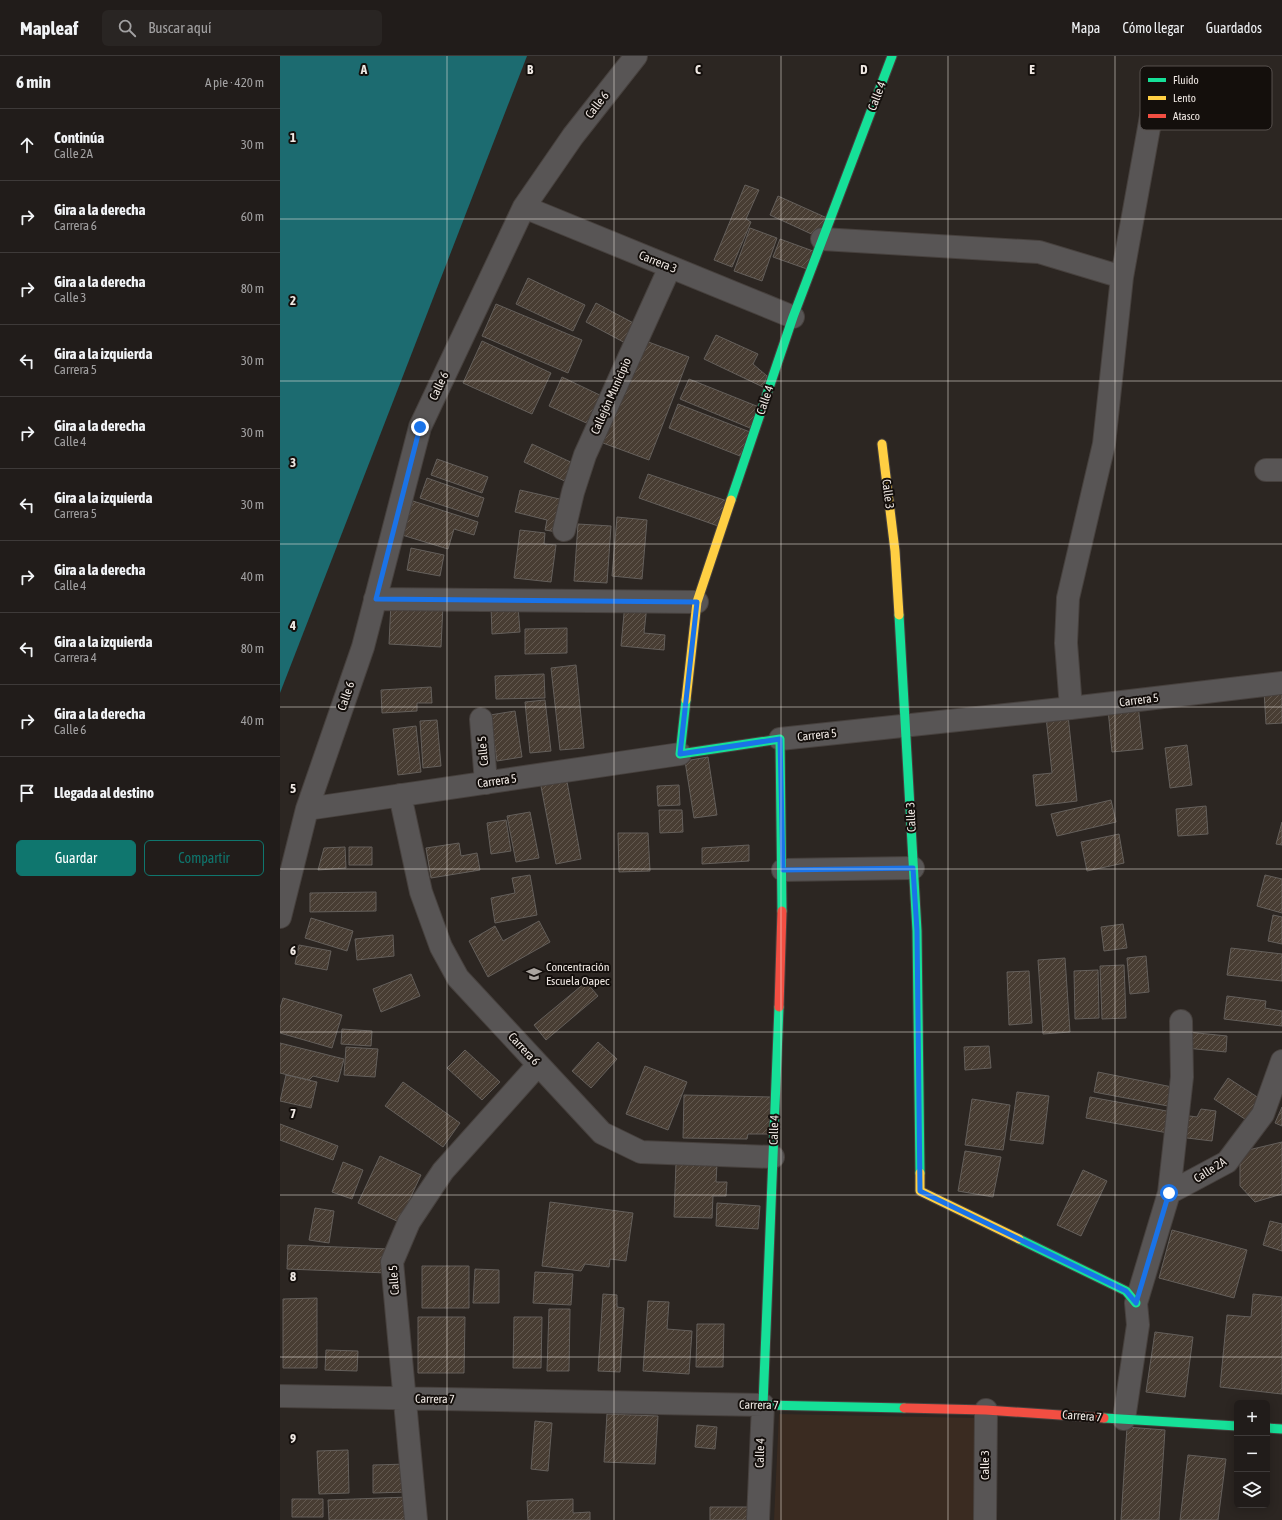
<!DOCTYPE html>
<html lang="es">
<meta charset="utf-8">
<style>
body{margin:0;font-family:"Asap Condensed",sans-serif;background:#292523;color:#f1f3f6}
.controls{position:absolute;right:12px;bottom:12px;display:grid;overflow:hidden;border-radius:6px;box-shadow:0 2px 10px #0003}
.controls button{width:36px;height:36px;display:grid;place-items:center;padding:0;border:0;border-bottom:1px solid #3e3a39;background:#211c1a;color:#f1f3f6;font:20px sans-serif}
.stop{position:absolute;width:12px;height:12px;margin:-9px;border:3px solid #1a73e8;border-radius:50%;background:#fff}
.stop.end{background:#1a73e8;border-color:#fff;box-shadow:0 1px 4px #0008}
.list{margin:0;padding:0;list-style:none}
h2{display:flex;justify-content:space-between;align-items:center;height:52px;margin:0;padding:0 16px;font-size:17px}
h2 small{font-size:13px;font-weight:400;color:#a2a1a2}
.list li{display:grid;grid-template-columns:26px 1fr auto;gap:12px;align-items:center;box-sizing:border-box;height:72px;padding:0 16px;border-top:1px solid #3e3a39}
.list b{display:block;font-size:15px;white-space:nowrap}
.list p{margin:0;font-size:13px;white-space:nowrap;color:#a2a1a2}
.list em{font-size:13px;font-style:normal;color:#a2a1a2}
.actions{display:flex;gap:8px;padding:12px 16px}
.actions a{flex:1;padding:9px 0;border:1px solid #0f766e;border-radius:6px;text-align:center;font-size:14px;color:#0f766e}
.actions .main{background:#0f766e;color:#fff}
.icon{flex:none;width:22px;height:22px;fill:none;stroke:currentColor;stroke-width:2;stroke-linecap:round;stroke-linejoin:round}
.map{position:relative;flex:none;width:1002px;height:1464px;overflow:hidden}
header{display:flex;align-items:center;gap:24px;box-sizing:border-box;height:56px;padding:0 20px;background:#211c1a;border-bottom:1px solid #3e3a39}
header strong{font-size:19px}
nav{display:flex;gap:22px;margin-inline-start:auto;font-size:14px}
.search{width:280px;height:36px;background:#292523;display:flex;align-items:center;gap:10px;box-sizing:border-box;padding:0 14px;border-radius:6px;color:#a2a1a2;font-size:15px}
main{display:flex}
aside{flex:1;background:#211c1a}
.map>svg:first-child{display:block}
</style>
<header>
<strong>Mapleaf</strong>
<div class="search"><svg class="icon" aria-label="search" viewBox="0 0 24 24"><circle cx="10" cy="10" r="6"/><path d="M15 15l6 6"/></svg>Buscar aquí</div>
<nav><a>Mapa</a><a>Cómo llegar</a><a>Guardados</a></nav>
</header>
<main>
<aside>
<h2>6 min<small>A pie · 420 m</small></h2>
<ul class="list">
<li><svg class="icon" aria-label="ahead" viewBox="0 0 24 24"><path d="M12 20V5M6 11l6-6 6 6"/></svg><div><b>Continúa</b><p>Calle 2A</p></div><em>30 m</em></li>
<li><svg class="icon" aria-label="right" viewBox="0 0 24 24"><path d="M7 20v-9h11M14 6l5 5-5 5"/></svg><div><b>Gira a la derecha</b><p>Carrera 6</p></div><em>60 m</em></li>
<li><svg class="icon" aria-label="right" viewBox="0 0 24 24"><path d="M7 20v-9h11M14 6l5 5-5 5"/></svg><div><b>Gira a la derecha</b><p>Calle 3</p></div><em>80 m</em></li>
<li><svg class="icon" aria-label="left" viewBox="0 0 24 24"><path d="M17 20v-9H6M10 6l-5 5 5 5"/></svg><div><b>Gira a la izquierda</b><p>Carrera 5</p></div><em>30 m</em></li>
<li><svg class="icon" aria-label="right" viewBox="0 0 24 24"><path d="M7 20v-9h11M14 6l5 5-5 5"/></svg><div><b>Gira a la derecha</b><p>Calle 4</p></div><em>30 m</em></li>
<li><svg class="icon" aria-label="left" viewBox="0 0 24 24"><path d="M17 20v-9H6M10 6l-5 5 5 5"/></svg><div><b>Gira a la izquierda</b><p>Carrera 5</p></div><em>30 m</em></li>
<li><svg class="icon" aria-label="right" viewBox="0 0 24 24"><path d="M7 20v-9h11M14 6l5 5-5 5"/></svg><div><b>Gira a la derecha</b><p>Calle 4</p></div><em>40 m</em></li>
<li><svg class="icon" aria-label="left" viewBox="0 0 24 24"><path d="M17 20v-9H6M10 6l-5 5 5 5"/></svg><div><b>Gira a la izquierda</b><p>Carrera 4</p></div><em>80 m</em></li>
<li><svg class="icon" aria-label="right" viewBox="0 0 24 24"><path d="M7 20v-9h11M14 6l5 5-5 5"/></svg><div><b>Gira a la derecha</b><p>Calle 6</p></div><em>40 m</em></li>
<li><svg class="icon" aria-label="arrive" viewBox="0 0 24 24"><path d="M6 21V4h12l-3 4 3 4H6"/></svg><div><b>Llegada al destino</b></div></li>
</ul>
<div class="actions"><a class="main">Guardar</a><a>Compartir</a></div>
</aside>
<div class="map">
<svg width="1002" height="1464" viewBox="0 0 1002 1464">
<defs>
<pattern id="building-hatch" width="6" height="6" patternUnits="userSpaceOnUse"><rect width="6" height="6" fill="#483d33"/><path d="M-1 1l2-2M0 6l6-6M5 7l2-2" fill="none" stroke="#635950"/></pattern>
</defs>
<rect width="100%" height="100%" fill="#2c2622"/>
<path fill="#3a2b21" d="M499 1358 697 1362 695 1464H494Z"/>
<path fill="#1c6b70" d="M0 0H247L0 637Z"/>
<path fill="url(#building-hatch)" stroke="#645f5b" d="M465 129 479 134 466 163 471 166 452 211 434 204Z
M498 140 547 162 538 181 490 159Z
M470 172 497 182 482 225 454 215Z
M500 183 533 195 527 213 493 201Z
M248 222 305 249 293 275 236 248Z
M316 247 359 270 349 289 306 266Z
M216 248 302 284 288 317 202 280Z
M436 279 478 298 473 308 487 320 483 331 424 303Z
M363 284 409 301 369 404 323 387Z
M202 285 271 317 252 358 183 327Z
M282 321 326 342 313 370 269 350Z
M409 323 479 351 470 372 400 343Z
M398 348 470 376 460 400 389 372Z
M252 388 297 409 289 427 244 406Z
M157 403 208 421 202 437 151 419Z
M368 418 447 445 438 470 359 442Z
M147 422 204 442 198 461 140 442Z
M240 434 284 444 277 476 265 474 267 464 235 456Z
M133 445 198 466 194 479 174 473 168 493 122 479Z
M337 461 367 464 362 523 332 520Z
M298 468 331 470 327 527 294 525Z
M240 474 265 477 264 488 276 489 271 526 234 522Z
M131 492 164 499 160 520 127 514Z
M111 546 163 549 161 591 109 588Z
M345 547 367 549 364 577 385 579 384 594 341 590Z
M238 550 240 576 212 578 211 551Z
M287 572V597L245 598V573Z
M296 609 304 692 280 694 271 612Z
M264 618 265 642 216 643 215 620Z
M151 631 152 647H137V655L102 657 101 634Z
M1002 634V667L986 668 984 635Z
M265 644 271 695 250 697 245 646Z
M858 649 863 693 832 696 828 653Z
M235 655 242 701 217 705 210 659Z
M788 659 797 745 756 750 753 719 772 717 766 661Z
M157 664 161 710 143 712 140 665Z
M136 670 141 716 118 719 113 673Z
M907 689 912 729 890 732 885 692Z
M428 701 437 759 414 762 405 705Z
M286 720 301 803 276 808 260 725Z
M399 729 400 749 378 750 377 730Z
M831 744 836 766 777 780 771 758Z
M926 750 928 778 898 780 896 753Z
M379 754H402L403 776 380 777Z
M250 756 259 802 236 806 227 760Z
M226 764 231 795 211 798 207 767Z
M1002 766V789L996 788Z
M338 777H368L370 815 339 816Z
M839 778 844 807 807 815 801 786Z
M179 787 181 800 197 797 200 814 151 822 146 792Z
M469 789V805L422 808V792Z
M65 791 66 812 38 814 44 792Z
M69 791H92V809H69Z
M250 819 257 859 215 867 211 842 235 837 232 822Z
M985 819 1002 823V857L977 850Z
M96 836V855L30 856V837Z
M993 859 1002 861V888L988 885Z
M31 862 73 875 67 895 25 882Z
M259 865 270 886 208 921 189 885 215 870 223 885Z
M843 868 847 892 824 895 821 871Z
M113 879 114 900 77 904 75 883Z
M19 889 51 895 47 914 15 908Z
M951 892 1002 898V925L947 919Z
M866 900 869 936 850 938 847 902Z
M785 902 790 976 763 978 758 904Z
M844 909 846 962 822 963 820 910Z
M818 914 819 962 795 963 794 915Z
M749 915 752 967 729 969 727 916Z
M131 918 140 940 101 956 93 933Z
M306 926 318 940 266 984 254 969Z
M947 940 986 945 985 952 1002 955V970L944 963Z
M3 942 62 959 52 992 0 977V952Z
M62 973 92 975 91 990 61 988Z
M908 976 947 980 946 996 906 992Z
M318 986 337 1003 311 1032 292 1015Z
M0 987 64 1003 58 1026 33 1020 29 1024 0 1017Z
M709 990 711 1012 685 1014 684 991Z
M66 991 98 993 95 1021 64 1019Z
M185 994 220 1026 202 1044 167 1012Z
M365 1010 407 1026 388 1074 346 1058Z
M818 1016 892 1031 888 1050 814 1036Z
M6 1019 37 1026 31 1052 0 1045Z
M948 1022 985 1046 971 1067 934 1043Z
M123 1026 180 1067 163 1091 105 1050Z
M737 1036 769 1040 763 1088 730 1084Z
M404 1039 491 1041 490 1078H468L467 1083 403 1082Z
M810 1041 892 1056 888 1077 806 1062Z
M692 1043 730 1049 723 1094 685 1089Z
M1002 1051V1070L995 1067Z
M921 1053 936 1055 932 1085 899 1081 902 1059 917 1061Z
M0 1068 58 1090 53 1104 0 1084Z
M1002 1086V1138L975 1146 960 1130V1096Z
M685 1095 721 1101 713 1141 678 1135Z
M100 1100 141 1119 119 1166 78 1147Z
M63 1106 83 1114 72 1143 52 1136Z
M396 1107 437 1108 436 1126H447L446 1140H433L432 1162 394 1161Z
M803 1114 827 1125 801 1180 777 1169Z
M270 1146 353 1157 346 1205 330 1203 329 1211 305 1208 301 1215 262 1210Z
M437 1147 480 1150 478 1173 436 1170Z
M35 1152 54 1155 49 1187 29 1184Z
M990 1165 1002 1168V1195L983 1189Z
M892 1174 967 1194 954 1242 879 1222Z
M8 1189 109 1193 107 1217 7 1213Z
M142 1210H189V1252H142Z
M195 1213 219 1214V1247H193Z
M255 1216 293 1218 291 1249 253 1247Z
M323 1238 337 1239V1251L344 1252 340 1316 318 1315Z
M973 1238 1002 1241V1338L940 1331 947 1259 971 1261Z
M37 1242V1312H3V1243Z
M368 1245 389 1246 387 1273 412 1275 409 1318 363 1315Z
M269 1253H290L289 1315H267Z
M138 1261H185L184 1317H138Z
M234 1261H262L261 1312H233Z
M417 1268H444L443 1311H416Z
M875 1276 913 1281 905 1341 866 1336Z
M46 1294 78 1295 77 1315 45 1314Z
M327 1358 378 1360 375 1408 324 1406Z
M255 1365 272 1367 268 1415 251 1413Z
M417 1369 437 1371 435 1393 415 1391Z
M847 1371 885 1374 879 1464H841Z
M68 1394 69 1437 39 1438 37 1395Z
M908 1399 946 1403 938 1464H900Z
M127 1408V1436L93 1437V1409Z
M128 1441 129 1464H49L48 1444Z
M12 1443H43V1461H12Z
M293 1443V1457L310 1456V1464H248L247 1445Z
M430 1451H474L472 1464H430Z"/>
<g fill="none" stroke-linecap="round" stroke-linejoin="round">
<g stroke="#47413e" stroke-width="24">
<path id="street" d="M244 151 513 261
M542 183 759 196 842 221
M986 414H1002
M284 474 293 436 305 399 390 211
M95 543 417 546
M791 652 786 587 788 542 824 388 842 221 876 33
M201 663 206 727
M500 683 791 652 1002 627
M120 739 141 836 161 891 178 922 322 1077 361 1096 493 1101
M27 753 400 698
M503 814 633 812
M0 861 27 753 83 591 140 371 244 151 293 80 356 0
M889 1137 947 1106 983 1058 1002 1005
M0 1340 483 1349 478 1464
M844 1363 858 1269 856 1247 889 1137 902 1021 901 965
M136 1464 112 1206 129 1166 163 1115 258 1009
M705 1464 706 1354"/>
</g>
<g stroke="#47413e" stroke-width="11">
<path id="fast" d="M451 444 513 261 612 0
M619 559 637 875 640 1117
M406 644 400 698 500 683 502 855
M499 951 483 1349 624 1352
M739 1183 846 1235 856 1247
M824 1362 957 1370
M987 1372 1002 1373"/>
</g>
<g stroke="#47413e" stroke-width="11">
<path id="slow" d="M602 388 615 495 619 559
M406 644 417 546 451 444
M640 1117V1135L739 1183"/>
</g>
<g stroke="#47413e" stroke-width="11">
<path id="jam" d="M499 951 502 855
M624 1352 706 1354 824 1362"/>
</g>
<use href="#street" stroke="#585555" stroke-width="22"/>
<use href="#fast" stroke="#16e098" stroke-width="9"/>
<use href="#slow" stroke="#ffcf43" stroke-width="9"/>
<use href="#jam" stroke="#f24e42" stroke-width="9"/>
</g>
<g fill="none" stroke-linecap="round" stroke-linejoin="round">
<path stroke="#1a73e8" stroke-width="5" d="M140 371 96 543 417 546 400 698 500 683 503 814 633 812 637 875 640 1135 846 1235 856 1247 889 1137"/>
</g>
<path fill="none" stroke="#f0e9e4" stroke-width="1" stroke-opacity="0.55" d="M167 0V1464M334 0V1464M501 0V1464M668 0V1464M835 0V1464M0 163H1002M0 325H1002M0 488H1002M0 651H1002M0 813H1002M0 976H1002M0 1139H1002M0 1301H1002"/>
<defs>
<g id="school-bare" transform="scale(1.2)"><path d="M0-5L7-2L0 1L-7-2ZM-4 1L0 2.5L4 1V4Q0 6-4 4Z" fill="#aba5a0" stroke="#140f0c" stroke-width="2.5" paint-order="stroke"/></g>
</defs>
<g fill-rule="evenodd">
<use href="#school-bare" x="254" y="918"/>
</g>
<g text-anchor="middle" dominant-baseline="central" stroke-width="4" stroke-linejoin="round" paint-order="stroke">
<g font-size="12" fill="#f0e9e4" stroke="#140f0c">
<text transform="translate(597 40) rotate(-69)">Calle 4</text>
<text transform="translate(317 49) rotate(-52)">Calle 6</text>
<text transform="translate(378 206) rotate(22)">Carrera 3</text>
<text transform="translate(159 330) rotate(-65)">Calle 6</text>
<text transform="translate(331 340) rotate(-66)">Callejón Municipio</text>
<text transform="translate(485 344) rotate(-71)">Calle 4</text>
<text transform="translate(608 438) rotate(83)">Calle 3</text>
<text transform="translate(66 640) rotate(-71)">Calle 6</text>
<text transform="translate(859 644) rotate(-7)">Carrera 5</text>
<text transform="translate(537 679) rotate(-6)">Carrera 5</text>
<text transform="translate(203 695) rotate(-95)">Calle 5</text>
<text transform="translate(217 725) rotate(-8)">Carrera 5</text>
<text transform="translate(631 761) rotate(-93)">Calle 3</text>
<text transform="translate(244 993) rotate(47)">Carrera 6</text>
<text transform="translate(494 1074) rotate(-88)">Calle 4</text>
<text transform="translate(930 1114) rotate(-32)">Calle 2A</text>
<text transform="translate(114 1224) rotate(-94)">Calle 5</text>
<text transform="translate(155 1343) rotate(1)">Carrera 7</text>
<text transform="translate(479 1349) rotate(1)">Carrera 7</text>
<text transform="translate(802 1360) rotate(4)">Carrera 7</text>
<text transform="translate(480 1397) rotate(-88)">Calle 4</text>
<text transform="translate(705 1409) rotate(-90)">Calle 3</text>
</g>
<g font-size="12" fill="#f0e9e4" stroke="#140f0c" text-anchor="start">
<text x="266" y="911">Concentración<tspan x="266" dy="14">Escuela Oapec</tspan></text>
</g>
</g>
<rect x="860" y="10" width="132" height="64" rx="6" fill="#140f0c" stroke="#56504d" stroke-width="1"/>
<rect x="868" y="22" width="18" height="4" fill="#16e098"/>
<rect x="868" y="40" width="18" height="4" fill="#ffcf43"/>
<rect x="868" y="58" width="18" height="4" fill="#f24e42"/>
<g font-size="11" fill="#f0e9e4">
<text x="893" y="28">Fluido</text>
<text x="893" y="46">Lento</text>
<text x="893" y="64">Atasco</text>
</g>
<g font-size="13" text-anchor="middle" font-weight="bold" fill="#f0e9e4" stroke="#140f0c" stroke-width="4" stroke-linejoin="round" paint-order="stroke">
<text x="84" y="18">A</text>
<text x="250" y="18">B</text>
<text x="418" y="18">C</text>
<text x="584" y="18">D</text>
<text x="752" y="18">E</text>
<text x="13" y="86">1</text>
<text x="13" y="249">2</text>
<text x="13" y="411">3</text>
<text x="13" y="574">4</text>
<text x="13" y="737">5</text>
<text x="13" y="899">6</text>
<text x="13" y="1062">7</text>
<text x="13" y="1225">8</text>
<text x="13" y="1387">9</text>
</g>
</svg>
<div class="controls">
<button>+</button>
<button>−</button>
<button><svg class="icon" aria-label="layers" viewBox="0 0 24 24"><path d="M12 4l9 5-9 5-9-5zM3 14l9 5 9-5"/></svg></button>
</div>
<div class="stop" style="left:889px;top:1137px"></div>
<div class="stop end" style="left:140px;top:371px"></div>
</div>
</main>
